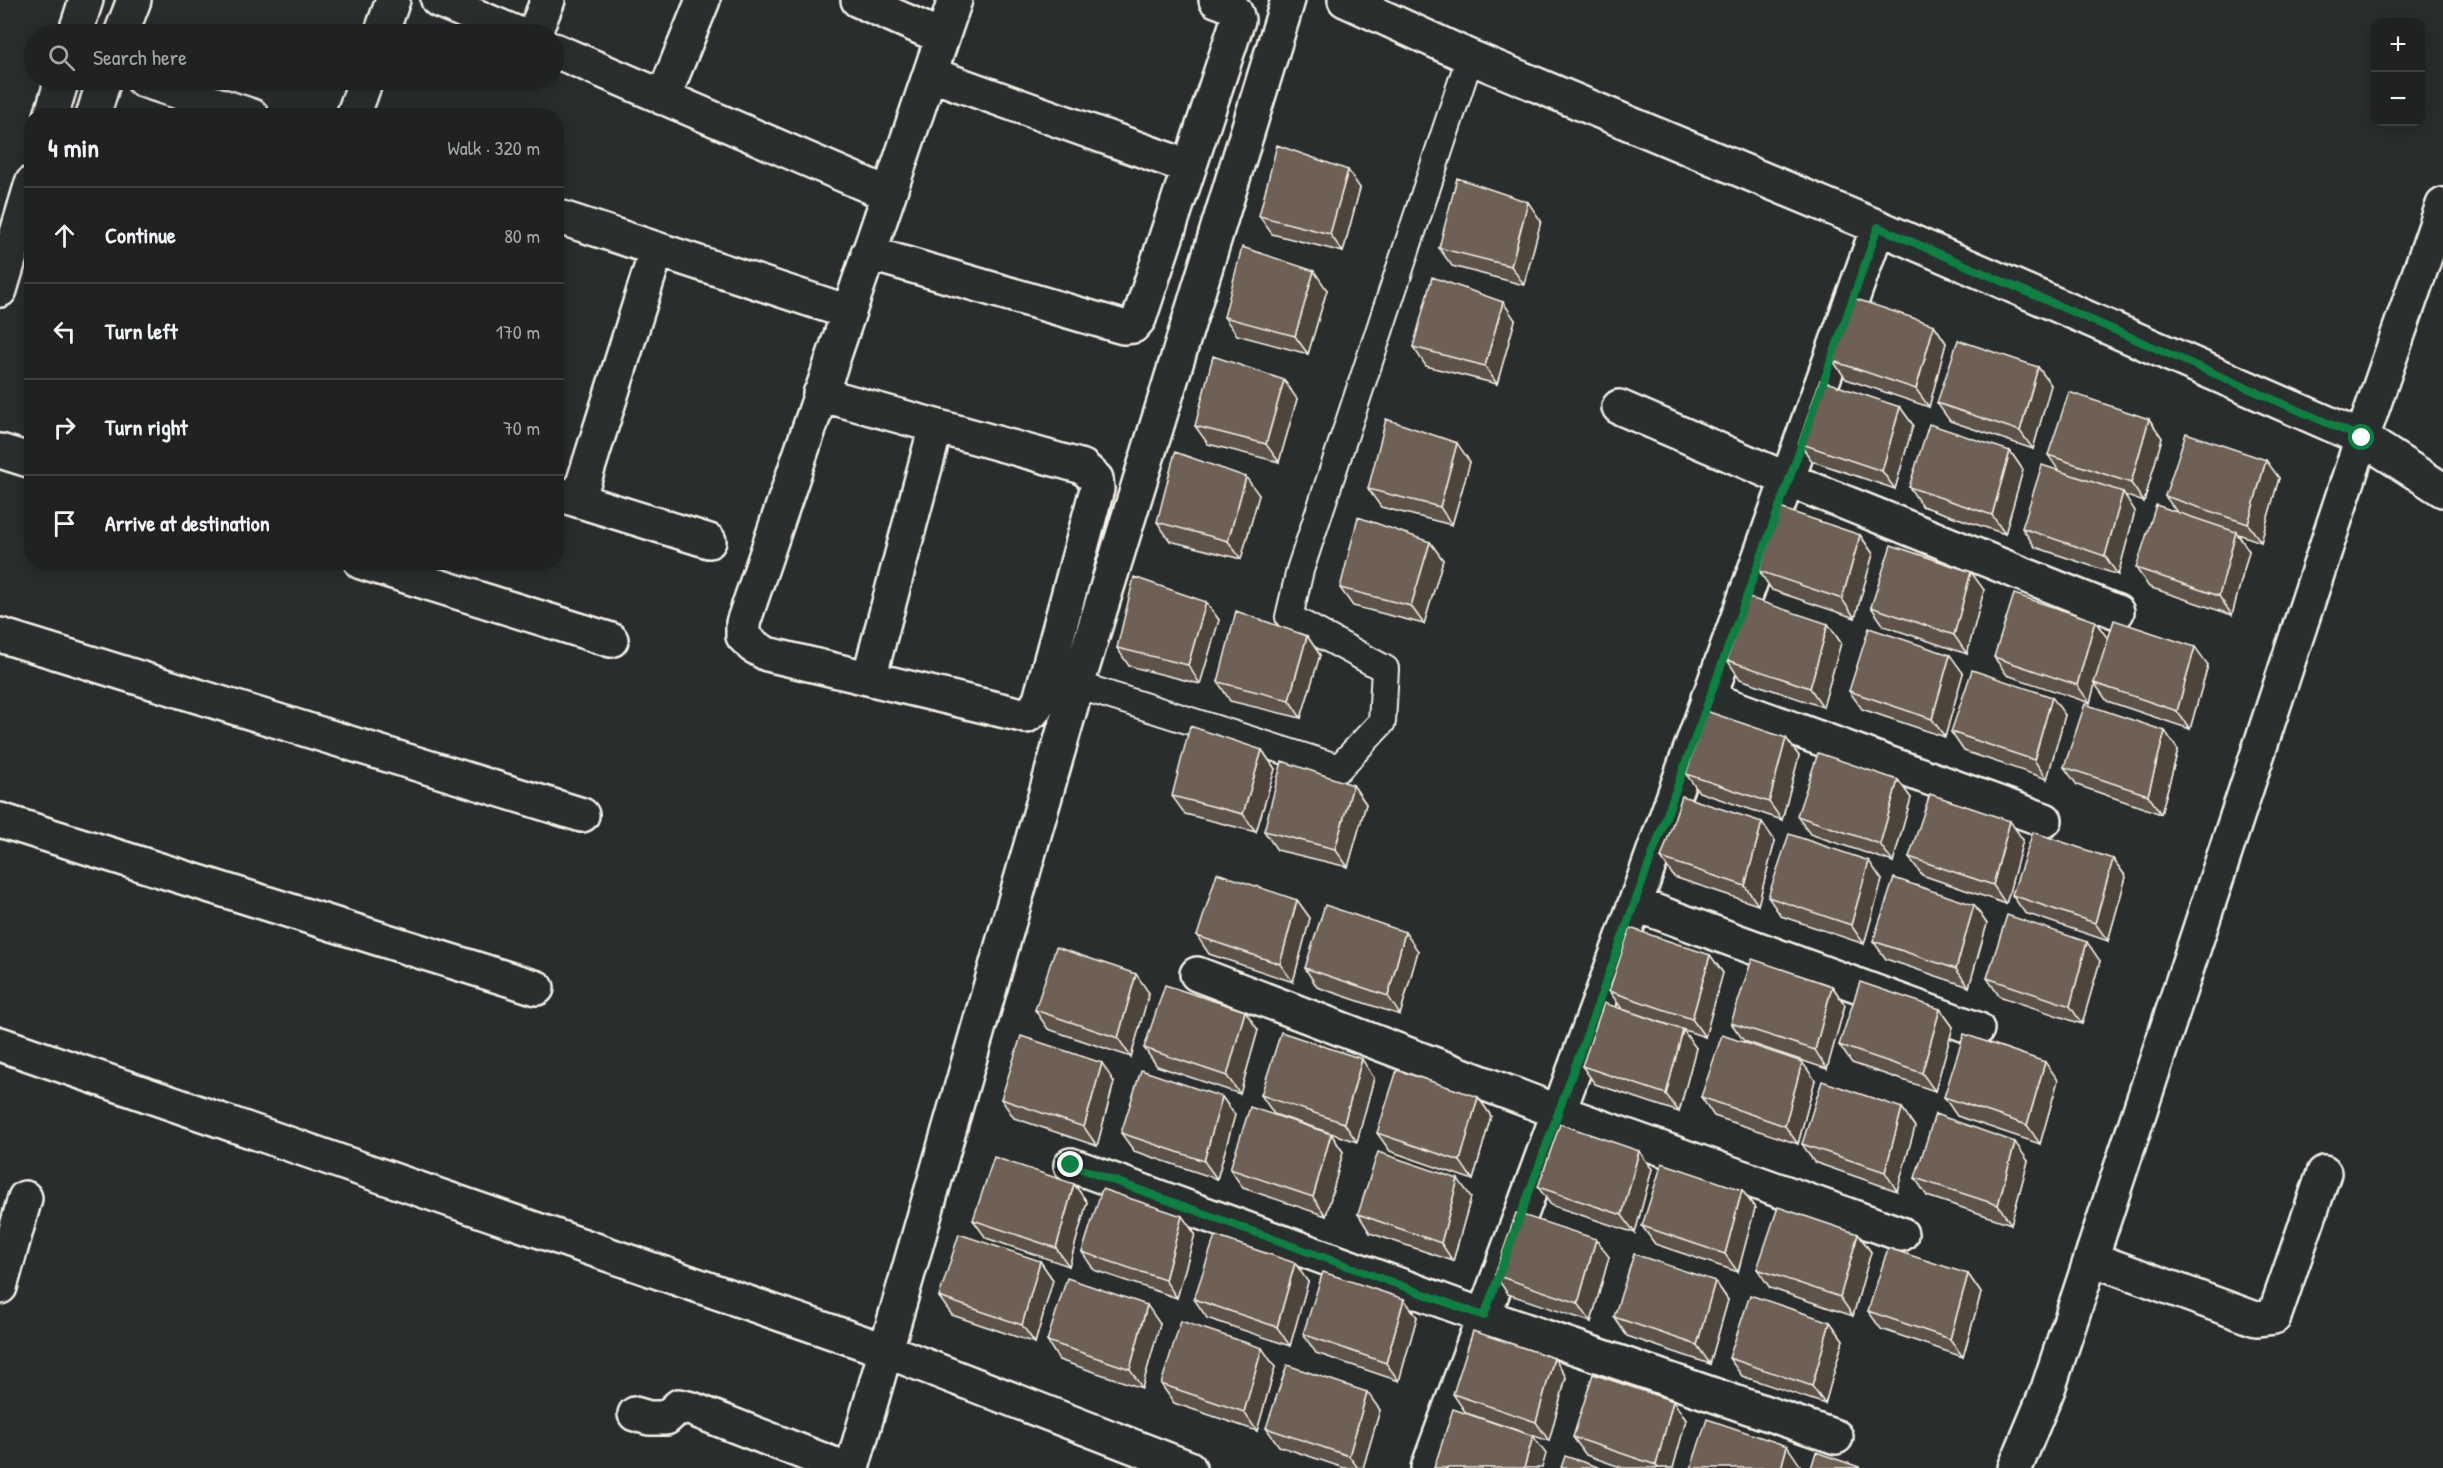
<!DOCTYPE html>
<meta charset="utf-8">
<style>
body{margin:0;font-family:"Patrick Hand",sans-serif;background:#282a2a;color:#f1f3f6}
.controls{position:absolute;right:18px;top:18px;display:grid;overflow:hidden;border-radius:12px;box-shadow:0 3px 15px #0003}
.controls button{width:54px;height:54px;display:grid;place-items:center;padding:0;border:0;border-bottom:2px solid #3d3f40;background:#202222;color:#f1f3f6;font:30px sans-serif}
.stop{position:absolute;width:18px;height:18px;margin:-14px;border:4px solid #0b8043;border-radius:50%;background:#fff}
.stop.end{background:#0b8043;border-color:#fff;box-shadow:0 2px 6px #0008}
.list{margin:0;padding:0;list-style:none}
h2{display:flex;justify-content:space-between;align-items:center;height:78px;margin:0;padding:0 24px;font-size:26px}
h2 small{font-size:20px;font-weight:400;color:#a2a4a5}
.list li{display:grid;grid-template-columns:39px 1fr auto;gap:18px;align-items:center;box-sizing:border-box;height:96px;padding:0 24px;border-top:2px solid #3d3f40}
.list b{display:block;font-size:22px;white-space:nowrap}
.list em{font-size:20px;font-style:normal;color:#a2a4a5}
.icon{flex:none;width:33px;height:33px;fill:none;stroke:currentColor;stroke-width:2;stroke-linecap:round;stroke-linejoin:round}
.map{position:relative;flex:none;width:2443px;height:1468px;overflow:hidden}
.search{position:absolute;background:#202222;box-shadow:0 3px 15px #0003;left:24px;top:24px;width:540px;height:66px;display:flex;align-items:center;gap:15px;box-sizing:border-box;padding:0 21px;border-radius:33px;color:#a2a4a5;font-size:22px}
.panel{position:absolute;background:#202222;box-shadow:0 3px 15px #0003;left:24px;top:108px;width:540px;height:462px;border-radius:24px}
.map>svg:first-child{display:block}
</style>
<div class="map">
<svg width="2443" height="1468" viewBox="0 0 2443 1468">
<rect width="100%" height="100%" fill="#2a2d2e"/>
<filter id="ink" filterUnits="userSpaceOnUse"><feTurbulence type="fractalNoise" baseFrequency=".0167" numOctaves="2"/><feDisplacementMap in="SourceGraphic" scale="12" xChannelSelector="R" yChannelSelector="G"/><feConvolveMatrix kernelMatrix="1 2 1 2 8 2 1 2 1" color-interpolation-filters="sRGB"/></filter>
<g filter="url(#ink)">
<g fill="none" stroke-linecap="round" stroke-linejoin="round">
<g stroke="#f4f1e8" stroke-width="30">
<path id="lane" d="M1077 685 1339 768 1382 722 1385 669 1289 617 1300 570 1470 57"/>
</g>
<g stroke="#f4f1e8" stroke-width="38">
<path id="street" d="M438 0 518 34
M858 0 942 37
M1345 0 1470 57 1878 227 2362 438 2443 490
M75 34 86 0
M121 34 134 0
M381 34 393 0
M534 34 548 0
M554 50 888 194
M930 74 1189 167
M143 80 252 116
M663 98 703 0
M51 116 62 80
M93 116 104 80
M353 116 366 80
M556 216 848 312
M868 253 1123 327 1133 326 1139 319 1238 20C1235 6 1229 5 1216 0
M0 290 32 183
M820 394 1083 467 1096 479 1097 489 1040 700 1033 711 1026 716 767 654 753 646 743 636V623L955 0
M1619 407 1789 480 2117 612
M0 451 32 461
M558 494 709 541
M578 500 657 249
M361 562 611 640
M0 635 582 815
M869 678 936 426
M1708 698 2045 820
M0 820 537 988
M1635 904 1977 1029
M1197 974 1559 1112 1901 1234
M0 1044 887 1351 1189 1468
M1071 1165 1484 1316 1836 1437
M2092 1259 2256 1319 2274 1317 2324 1173
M0 1287 25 1198
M635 1414 649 1418H666L679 1406 692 1409 843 1468
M852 1468 1077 685 1288 0
M1428 1468 1635 904 1878 227"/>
</g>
<g stroke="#f4f1e8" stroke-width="38">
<path id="secondary" d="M2015 1468 2048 1389 2362 438 2443 205"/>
</g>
<use href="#lane" stroke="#2a2d2e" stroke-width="26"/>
<use href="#street" stroke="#2a2d2e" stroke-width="33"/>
<use href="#secondary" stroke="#2a2d2e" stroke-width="33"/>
</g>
<path fill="#5f5348" stroke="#f4f1e8" stroke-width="1.5" d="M1360 188 1343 252 1272 234 1259 216Z
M1541 221 1524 285 1452 266 1439 248Z
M1327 290 1308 354 1237 335 1224 317Z
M1515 320 1497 384 1426 366 1413 347Z
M1934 325 1946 343 1929 407 1846 379 1833 361Z
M2038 367 2051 385 2033 449 1950 421 1937 403Z
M1297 399 1279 462 1208 444 1195 426Z
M1900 407 1913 425 1895 489 1812 461 1799 443Z
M2149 419 2162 438 2144 502 2124 495 2135 511 2118 575 2035 547 2022 528 2059 471 2048 455Z
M2010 451 2023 470 2005 534 1922 506 1909 487Z
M1470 462 1452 525 1381 507 1368 489Z
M2279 478 2261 542 2238 534 2249 551 2232 615 2149 587 2136 568 2177 512 2165 496Z
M1259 495 1241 559 1170 541 1157 522Z
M1860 535 1873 554 1855 618 1772 590 1759 571Z
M1430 542 1443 560 1424 624 1353 606 1340 588Z
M1984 590 1967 654 1884 626 1871 607Z
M1206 602 1219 620 1200 684 1129 666 1117 648Z
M2095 621 2108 639 2103 654 2208 665 2190 729 2107 701 2095 684 2090 703 2007 675 1994 657Z
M1828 624 1841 643 1823 707 1740 679 1727 660Z
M1307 636 1320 655 1301 718 1230 701 1218 682Z
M1963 673 1945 737 1862 709 1849 691Z
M2065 715 2047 779 1964 751 1951 732Z
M1786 738 1799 756 1782 820 1699 792 1686 774Z
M1262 750 1275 769 1256 832 1185 814 1172 796Z
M2178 750 2161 814 2077 785 2064 767Z
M1898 780 1911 798 1893 862 1810 834 1797 816Z
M1353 785 1366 804 1348 867 1277 850 1264 831Z
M2023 840 2006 904 1922 875 1909 857Z
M1775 841 1758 905 1674 877 1661 858Z
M2113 859 2126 877 2108 941 2025 913 2012 895Z
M1882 880 1864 944 1781 916 1768 897Z
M1297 900 1310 918 1293 982 1209 954 1197 936Z
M1974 905 1987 924 1969 987 1886 959 1873 941Z
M1418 951 1400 1015 1317 987 1305 968Z
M1710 955 1723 973 1705 1037 1622 1009 1609 991Z
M2100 961 2082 1024 1999 996 1987 978Z
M1832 986 1845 1005 1827 1069 1744 1041 1731 1023Z
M1149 993 1131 1057 1048 1029 1035 1010Z
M1940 1009 1953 1027 1935 1091 1852 1063 1839 1045Z
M1258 1030 1240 1094 1157 1066 1144 1048Z
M1696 1048 1679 1112 1595 1084 1582 1066Z
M1374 1078 1357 1142 1274 1114 1261 1095Z
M1815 1080 1798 1144 1714 1116 1701 1097Z
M2058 1080 2040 1144 1957 1116 1944 1097Z
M1114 1082 1097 1146 1014 1118 1001 1099Z
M1222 1097 1235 1115 1217 1179 1134 1151 1121 1133Z
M1478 1097 1491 1116 1473 1180 1390 1151 1377 1133Z
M1902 1108 1915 1127 1897 1191 1814 1162 1802 1144Z
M1331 1134 1343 1152 1326 1216 1243 1188 1230 1169Z
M2028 1161 2011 1224 1927 1196 1915 1178Z
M1652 1169 1635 1233 1551 1205 1538 1187Z
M1074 1184 1087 1202 1069 1266 986 1238 973 1220Z
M1742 1190 1755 1208 1738 1272 1655 1244 1642 1226Z
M1471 1197 1453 1261 1370 1233 1358 1214Z
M1195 1234 1177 1298 1094 1270 1082 1252Z
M1858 1234 1871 1252 1853 1316 1770 1288 1757 1269Z
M1609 1257 1591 1322 1508 1294 1495 1275Z
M1040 1261 1053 1280 1035 1343 952 1315 939 1297Z
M1968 1274 1981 1293 1963 1357 1881 1329 1868 1311Z
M1715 1281 1728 1300 1710 1364 1627 1336 1614 1317Z
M1308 1282 1290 1346 1207 1318 1194 1299Z
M1417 1317 1399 1381 1316 1353 1303 1334Z
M1830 1322 1843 1340 1825 1404 1742 1376 1729 1358Z
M1160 1324 1142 1388 1059 1360 1047 1341Z
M1554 1358 1566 1377 1549 1441 1466 1413 1453 1394Z
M1275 1367 1257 1431 1174 1403 1161 1384Z
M1673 1401 1686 1420 1673 1468H1623L1586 1455 1573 1437Z
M1380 1410 1363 1468H1344L1279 1446 1266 1428Z"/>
<path fill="#4d443b" stroke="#f4f1e8" stroke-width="1.5" d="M1348 170 1360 188 1343 252 1330 234Z
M1528 202 1541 221 1524 285 1511 266Z
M1314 271 1327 290 1308 354 1295 336Z
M1503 302 1515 320 1497 384 1485 366Z
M1934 325 1946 343 1929 407 1916 389Z
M2038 367 2051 385 2033 449 2020 431Z
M1284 380 1297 399 1279 462 1266 444Z
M1900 407 1913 425 1895 489 1882 471Z
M2149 419 2162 438 2144 502 2131 483Z
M1457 443 1470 462 1452 525 1440 507Z
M2010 451 2023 470 2005 534 1992 515Z
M2266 460 2279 478 2261 542 2248 524Z
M1246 477 1259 495 1241 559 1228 541Z
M2123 492 2135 511 2118 575 2105 556Z
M2236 532 2249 551 2232 615 2219 596Z
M1860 535 1873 554 1855 618 1842 599Z
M1430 542 1443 560 1424 624 1411 606Z
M1971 572 1984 590 1967 654 1954 635Z
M1206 602 1219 620 1200 684 1188 665Z
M2095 621 2108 639 2095 683H2094L2095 684 2090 703 2077 685Z
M1828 624 1841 643 1823 707 1810 688Z
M1307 636 1320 655 1301 718 1289 700Z
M2195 647 2208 665 2190 729 2177 711Z
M1950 655 1963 673 1945 737 1932 719Z
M2052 697 2065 715 2047 779 2034 760Z
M2165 731 2178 750 2161 814 2148 795Z
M1786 738 1799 756 1782 820 1769 802Z
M1262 750 1275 769 1256 832 1243 814Z
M1898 780 1911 798 1893 862 1880 844Z
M1353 785 1366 804 1348 867 1335 849Z
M2010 821 2023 840 2006 904 1993 885Z
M1762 822 1775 841 1758 905 1745 886Z
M2113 859 2126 877 2108 941 2095 923Z
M1869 861 1882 880 1864 944 1851 925Z
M1297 900 1310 918 1293 982 1280 964Z
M1974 905 1987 924 1969 987 1956 969Z
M1405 932 1418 951 1400 1015 1388 996Z
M2087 942 2100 961 2082 1024 2070 1006Z
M1710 955 1723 973 1705 1037 1692 1019Z
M1136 974 1149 993 1131 1057 1118 1038Z
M1832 986 1845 1005 1827 1069 1815 1050Z
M1940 1009 1953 1027 1935 1091 1922 1073Z
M1245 1011 1258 1030 1240 1094 1227 1076Z
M1683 1030 1696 1048 1679 1112 1666 1094Z
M1362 1059 1374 1078 1357 1142 1344 1123Z
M1802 1062 1815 1080 1798 1144 1785 1126Z
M2045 1062 2058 1080 2040 1144 2027 1125Z
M1102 1063 1114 1082 1097 1146 1084 1127Z
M1222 1097 1235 1115 1217 1179 1204 1161Z
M1478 1097 1491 1116 1473 1180 1460 1161Z
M1902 1108 1915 1127 1897 1191 1885 1172Z
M1331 1134 1343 1152 1326 1216 1313 1197Z
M2015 1142 2028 1161 2011 1224 1998 1205Z
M1639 1151 1652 1169 1635 1233 1622 1215Z
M1458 1179 1471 1197 1453 1261 1441 1243Z
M1074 1184 1087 1202 1069 1266 1056 1248Z
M1742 1190 1755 1208 1738 1272 1725 1254Z
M1182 1216 1195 1234 1177 1298 1165 1280Z
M1858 1234 1871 1252 1853 1316 1840 1297Z
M1596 1239 1609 1257 1591 1322 1578 1303Z
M1040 1261 1053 1280 1035 1343 1022 1325Z
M1295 1263 1308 1282 1290 1346 1277 1327Z
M1968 1274 1981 1293 1963 1357 1950 1339Z
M1715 1281 1728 1300 1710 1364 1697 1345Z
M1404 1299 1417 1317 1399 1381 1386 1363Z
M1147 1305 1160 1324 1142 1388 1130 1369Z
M1830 1322 1843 1340 1825 1404 1812 1386Z
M1262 1348 1275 1367 1257 1431 1244 1412Z
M1554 1358 1566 1377 1549 1441 1536 1422Z
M1367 1392 1380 1410 1363 1468H1358L1349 1456Z
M1673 1401 1686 1420 1673 1468H1658L1656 1465Z
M1533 1436 1546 1454 1542 1468H1524Z
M1787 1446 1800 1465 1799 1468H1781Z"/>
<path fill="#6e6154" stroke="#f4f1e8" stroke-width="1.5" d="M1277 145 1348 170 1330 234 1259 216Z
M1457 178 1528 202 1511 266 1439 248Z
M1242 247 1314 271 1295 336 1224 317Z
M1432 277 1503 302 1485 366 1413 347Z
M1853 298 1934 325 1916 389 1833 361Z
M1958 340 2038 367 2020 431 1937 403Z
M1213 356 1284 380 1266 444 1195 426Z
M1820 380 1900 407 1882 471 1799 443Z
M2069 392 2149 419 2131 483 2048 455Z
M1386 419 1457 443 1440 507 1368 489Z
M1929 424 2010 451 1992 515 1909 487Z
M2186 433 2266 460 2248 524 2165 496Z
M1175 452 1246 477 1228 541 1157 522Z
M2042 465 2123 492 2105 556 2022 528Z
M2156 505 2236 532 2219 596 2136 568Z
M1780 508 1860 535 1842 599 1759 571Z
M1358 517 1430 542 1411 606 1340 588Z
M1891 545 1971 572 1954 635 1871 607Z
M1134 577 1206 602 1188 665 1117 648Z
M2014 594 2095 621 2077 685 1994 657Z
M1747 597 1828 624 1810 688 1727 660Z
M1236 611 1307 636 1289 700 1218 682Z
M2114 620 2195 647 2177 711 2094 683Z
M1869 628 1950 655 1932 719 1849 691Z
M1972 670 2052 697 2034 760 1951 732Z
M2085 704 2165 731 2148 795 2064 767Z
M1706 711 1786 738 1769 802 1686 774Z
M1190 726 1262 750 1243 814 1172 796Z
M1818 753 1898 780 1880 844 1797 816Z
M1282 761 1353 785 1335 849 1264 831Z
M1930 794 2010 821 1993 885 1909 857Z
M1682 796 1762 822 1745 886 1661 858Z
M2033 832 2113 859 2095 923 2012 895Z
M1789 834 1869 861 1851 925 1768 897Z
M1217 873 1297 900 1280 964 1197 936Z
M1894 878 1974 905 1956 969 1873 941Z
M1325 905 1405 932 1388 996 1305 968Z
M2007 915 2087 942 2070 1006 1987 978Z
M1630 928 1710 955 1692 1019 1609 991Z
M1056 947 1136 974 1118 1038 1035 1010Z
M1752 959 1832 986 1815 1050 1731 1023Z
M1860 982 1940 1009 1922 1073 1839 1045Z
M1165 985 1245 1011 1227 1076 1144 1048Z
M1604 1003 1683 1030 1666 1094 1582 1066Z
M1281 1032 1362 1059 1344 1123 1261 1095Z
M1964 1034 2045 1062 2027 1125 1944 1097Z
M1722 1035 1802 1062 1785 1126 1701 1097Z
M1021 1036 1102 1063 1084 1127 1001 1099Z
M1141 1070 1222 1097 1204 1161 1121 1133Z
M1397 1070 1478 1097 1460 1161 1377 1133Z
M1822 1081 1902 1108 1885 1172 1802 1144Z
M1250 1107 1331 1134 1313 1197 1230 1169Z
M1935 1114 2015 1142 1998 1205 1915 1178Z
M1560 1124 1639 1151 1622 1215 1538 1187Z
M1378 1152 1458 1179 1441 1243 1358 1214Z
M994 1157 1074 1184 1056 1248 973 1220Z
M1662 1163 1742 1190 1725 1254 1642 1226Z
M1102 1189 1182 1216 1165 1280 1082 1252Z
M1778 1207 1858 1234 1840 1297 1757 1269Z
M1516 1213 1596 1239 1578 1303 1495 1275Z
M959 1234 1040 1261 1022 1325 939 1297Z
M1215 1236 1295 1263 1277 1327 1194 1299Z
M1888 1248 1968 1274 1950 1339 1868 1311Z
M1634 1254 1715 1281 1697 1345 1614 1317Z
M1323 1272 1404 1299 1386 1363 1303 1334Z
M1067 1278 1147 1305 1130 1369 1047 1341Z
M1750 1295 1830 1322 1812 1386 1729 1358Z
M1181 1321 1262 1348 1244 1412 1161 1384Z
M1473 1331 1554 1358 1536 1422 1453 1394Z
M1287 1365 1367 1392 1349 1456 1266 1428Z
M1593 1374 1673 1401 1656 1465 1573 1437Z
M1453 1409 1533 1436 1524 1468H1434Z
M1707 1419 1787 1446 1781 1468H1691Z
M1816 1452 1862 1468H1811Z
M1565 1456 1601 1468H1561Z"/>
</g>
<g fill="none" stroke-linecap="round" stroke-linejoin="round" filter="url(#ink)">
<path stroke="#0b8043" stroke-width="8" d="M1071 1165 1484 1316 1789 480 1878 227 2362 438"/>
</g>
</svg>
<div class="controls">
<button>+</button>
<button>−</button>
</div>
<div class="stop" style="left:2362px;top:438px"></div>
<div class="stop end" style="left:1071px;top:1165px"></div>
<div class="search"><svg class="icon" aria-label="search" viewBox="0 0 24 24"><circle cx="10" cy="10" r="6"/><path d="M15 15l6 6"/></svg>Search here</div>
<section class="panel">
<h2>4 min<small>Walk · 320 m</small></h2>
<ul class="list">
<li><svg class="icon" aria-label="ahead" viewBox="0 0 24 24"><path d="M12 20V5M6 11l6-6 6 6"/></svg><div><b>Continue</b></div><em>80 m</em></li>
<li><svg class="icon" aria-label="left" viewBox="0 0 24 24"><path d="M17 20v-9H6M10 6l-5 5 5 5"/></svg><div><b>Turn left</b></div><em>170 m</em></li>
<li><svg class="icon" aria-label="right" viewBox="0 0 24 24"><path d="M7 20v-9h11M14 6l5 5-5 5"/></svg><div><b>Turn right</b></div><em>70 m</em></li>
<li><svg class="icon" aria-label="arrive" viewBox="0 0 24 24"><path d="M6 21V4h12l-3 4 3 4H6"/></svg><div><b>Arrive at destination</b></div></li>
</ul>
</section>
</div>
